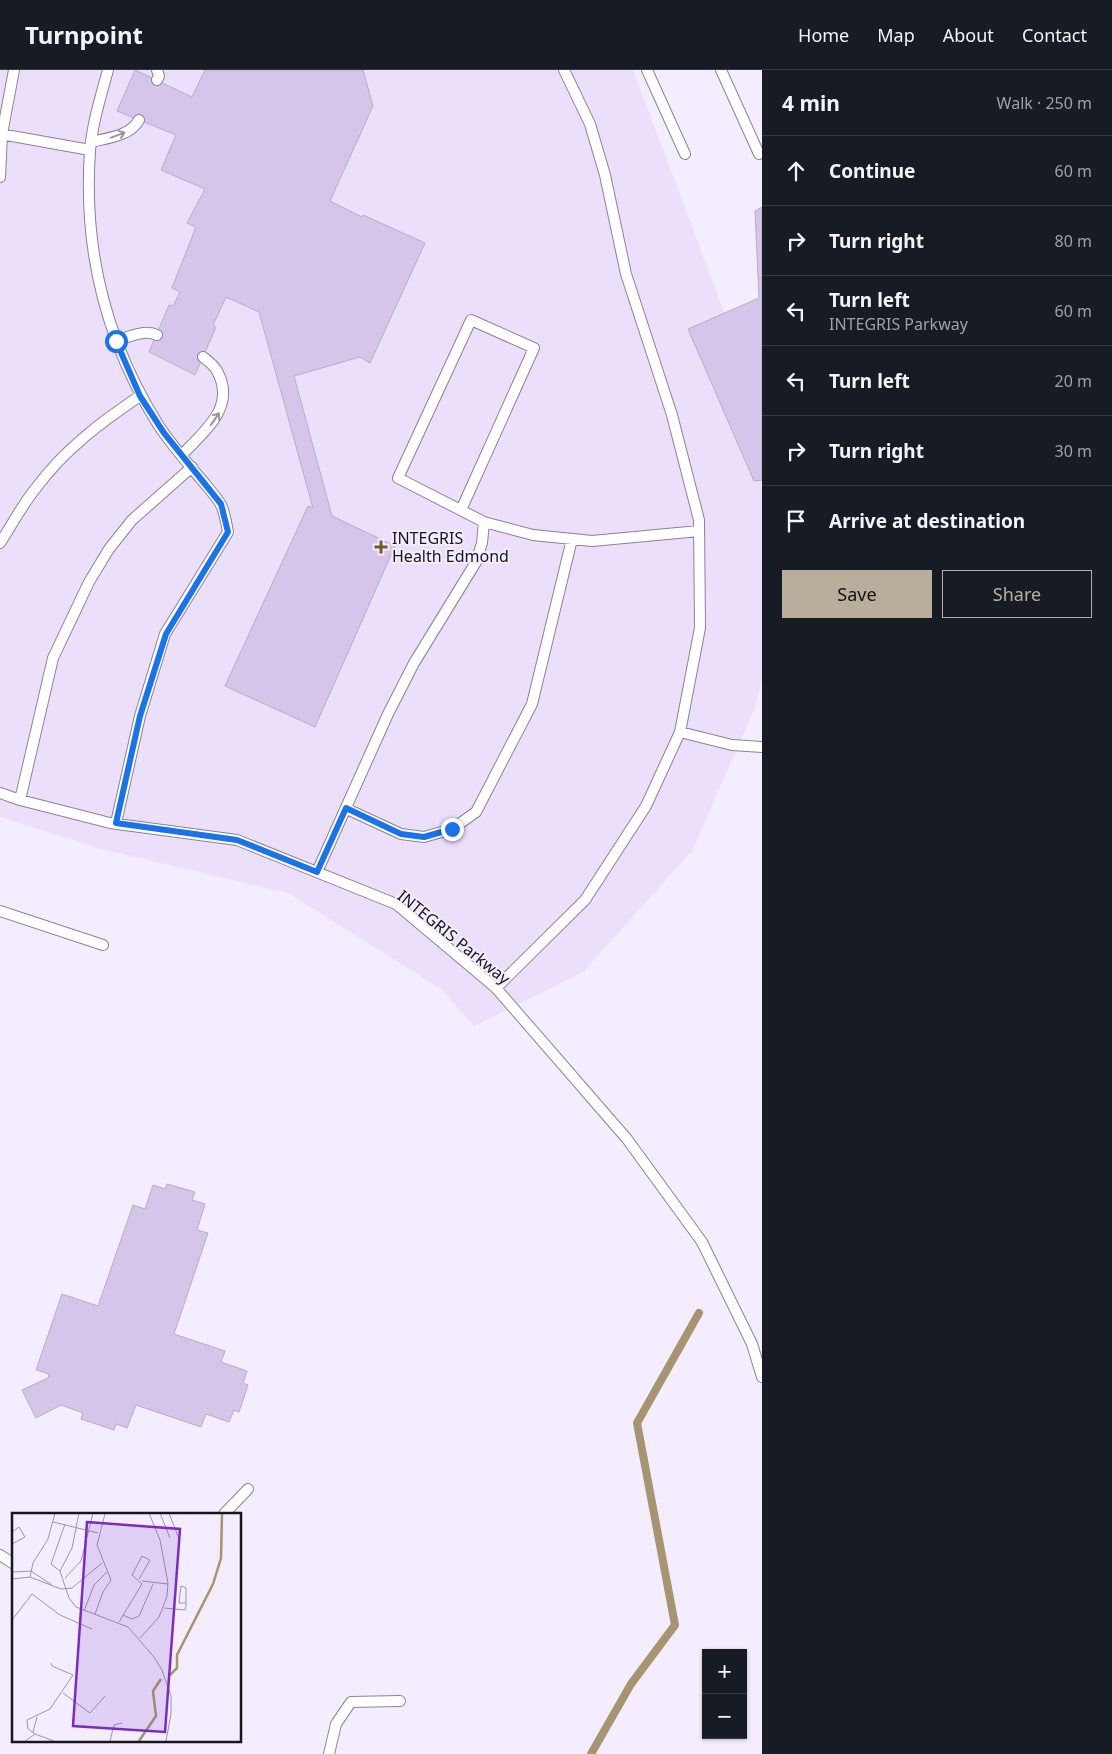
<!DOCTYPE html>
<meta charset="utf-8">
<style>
body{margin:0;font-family:"Noto Sans",sans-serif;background:#242831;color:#f1f3f6}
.controls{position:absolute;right:15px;bottom:15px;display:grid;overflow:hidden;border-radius:0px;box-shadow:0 1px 4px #0004}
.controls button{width:45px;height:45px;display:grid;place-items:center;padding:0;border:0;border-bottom:1px solid #363941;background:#171b24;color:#f1f3f6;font:25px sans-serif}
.stop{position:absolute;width:15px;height:15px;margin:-11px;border:4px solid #1a73e8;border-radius:50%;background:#fff}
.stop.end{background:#1a73e8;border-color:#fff;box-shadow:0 1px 5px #0008}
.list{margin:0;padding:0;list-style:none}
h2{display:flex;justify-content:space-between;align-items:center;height:65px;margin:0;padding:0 20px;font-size:21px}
h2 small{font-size:16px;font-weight:400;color:#9ea1a6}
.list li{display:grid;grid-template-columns:32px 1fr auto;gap:15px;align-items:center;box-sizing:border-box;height:70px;padding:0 20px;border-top:1px solid #363941}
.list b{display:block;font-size:19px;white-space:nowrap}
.list p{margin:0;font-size:16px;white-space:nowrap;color:#9ea1a6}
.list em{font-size:16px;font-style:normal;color:#9ea1a6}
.actions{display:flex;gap:10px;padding:15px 20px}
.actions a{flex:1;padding:11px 0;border:1px solid #b8ae9b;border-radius:0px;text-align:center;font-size:18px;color:#b8ae9b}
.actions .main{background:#b8ae9b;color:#111}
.icon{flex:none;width:28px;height:28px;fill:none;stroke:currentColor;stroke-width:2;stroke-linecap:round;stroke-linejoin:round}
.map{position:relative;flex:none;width:762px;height:1684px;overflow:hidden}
header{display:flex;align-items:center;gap:30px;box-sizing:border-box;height:70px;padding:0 25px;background:#171b24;border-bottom:1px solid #363941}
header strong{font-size:24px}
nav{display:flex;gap:28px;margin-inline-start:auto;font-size:18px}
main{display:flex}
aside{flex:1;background:#171b24}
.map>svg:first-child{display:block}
</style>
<header>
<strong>Turnpoint</strong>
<nav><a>Home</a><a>Map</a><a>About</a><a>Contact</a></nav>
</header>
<main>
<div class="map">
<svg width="762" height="1684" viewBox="0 0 762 1684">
<rect width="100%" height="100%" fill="#f4edff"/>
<path fill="#ecdffc" d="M0 0H633L762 343V610L754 640 692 781 583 902 474 956 441 919 288 823 102 779 0 747Z"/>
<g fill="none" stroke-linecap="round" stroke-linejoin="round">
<path stroke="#a79470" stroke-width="8" d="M591 1684 631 1614 675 1555 637 1353 699 1243"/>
</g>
<path fill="#d5c5eb" stroke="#b7aec3" d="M135 0 192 27 205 0H363L373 36 330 131 362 147 363 145 425 173 370 293 360 287 294 306 332 446 395 476 315 657 225 616 308 436 313 438 259 242 226 227 213 255 216 257 195 305 149 282 169 235 173 236 180 222 172 218 196 157 187 153 205 119 161 100 176 65 117 41Z
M762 137V410L754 411 688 259 759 228 755 141Z
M167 1114 195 1122 192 1130 205 1134 197 1160 208 1163 174 1264 225 1281 221 1292 247 1301 243 1313 248 1315 239 1342 234 1340 229 1352 206 1344 201 1357 136 1335 127 1358 116 1354 114 1360 81 1349 83 1343 61 1335 36 1348 22 1320 48 1308 49 1304 36 1300 62 1224 98 1236 133 1135 145 1139 153 1115 165 1119Z"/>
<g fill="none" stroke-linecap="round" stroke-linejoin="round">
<g stroke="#8a8296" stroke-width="12">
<path id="lane" d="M108 0C101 26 92 54 90 81 83 181 106 272 159 356 173 377 190 396 206 415 211 421 216 427 220 433 225 441 226 453 228 462L165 564 140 646 116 753
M647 0 685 84
M721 0 759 84
M157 10 159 6 157 0
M0 64 90 80
M91 72C108 68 130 66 139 50
M0 107 2 64 14 0
M116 271C128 267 145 259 157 265
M182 385C204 361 237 337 217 301 214 295 208 291 203 287
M484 452 533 465 592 471 699 461
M0 473C12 455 22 435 36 418 64 380 101 352 140 326
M680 662 732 675 762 677
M0 723 20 730 110 753 237 770 396 834 496 918 627 1069 702 1172 752 1274 762 1307
M20 730 53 588 89 512 109 479 132 450 192 397
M347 739 401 764 424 767 452 759 476 742 532 634 572 469
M317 802 388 644 414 593 476 492 482 473 484 452 398 408 471 250 534 278 461 440
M0 841 103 875
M496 918 585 830 646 736 680 662 700 558 699 450 672 345 626 204 605 105 590 54 564 0
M224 1444 248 1419
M0 1485 14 1494
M329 1684 336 1654 351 1632 400 1631"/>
</g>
<use href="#lane" stroke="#fff" stroke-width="10"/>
</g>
<defs><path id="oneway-shaft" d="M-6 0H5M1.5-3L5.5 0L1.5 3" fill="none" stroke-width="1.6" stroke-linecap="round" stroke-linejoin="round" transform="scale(1.25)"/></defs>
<g stroke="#979699">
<use href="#oneway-shaft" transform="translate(118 65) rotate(-20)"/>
<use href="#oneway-shaft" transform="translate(215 349) rotate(-55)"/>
</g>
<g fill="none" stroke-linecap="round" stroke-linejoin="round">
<path stroke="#1a73e8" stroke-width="6" d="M116 271 140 326 164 363 221 434 228 462 166 564 140 646 116 753 237 770 317 802 346 738 401 764 424 767 452 759"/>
</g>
<path fill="#725a2b" stroke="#f4edff" stroke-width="2" d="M378.5 469.5h5v5h5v5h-5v5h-5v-5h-5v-5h5z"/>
<g text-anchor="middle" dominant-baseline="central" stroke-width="4" stroke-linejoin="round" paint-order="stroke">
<g font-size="16" fill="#18151d" stroke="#f4edff" text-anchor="start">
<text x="392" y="468">INTEGRIS<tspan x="392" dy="18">Health Edmond</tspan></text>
</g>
<g font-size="16" fill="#18151d" stroke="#f4edff">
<text transform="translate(454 867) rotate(39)">INTEGRIS Parkway</text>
</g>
</g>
<g transform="translate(12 1443)">
<rect width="229" height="229" fill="#f4edff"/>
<path fill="none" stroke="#a79470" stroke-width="2.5" d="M158 162 165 155V142L201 71 209 45 210 0M127 228 144 203 141 178 149 166"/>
<path fill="none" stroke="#9c97a5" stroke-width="1" d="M67 0 60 35 48 58 57 85 64 94 116 114 142 144 150 157 159 183V201L154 228M148 0 158 25M157 0 167 26M41 9 86 20M0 19 7 14 13 24 0 31M48 58 39 51 53 11M0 59 19 58 40 72M18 64 21 50 36 26 43 0M53 65 69 48 81 0M0 66 18 64 49 76 60 75 90 50M130 68 156 71M152 95 173 97 174 93V75L169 73 167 90H174M72 98 82 72 95 59M83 101 91 79 99 67 85 32 93 1M111 102 120 106 127 103 141 71M0 107 20 81 48 102 80 116M107 109 130 71 120 62 130 43 138 47 127 66M128 125 147 104 155 83 156 70 148 27 137 0M51 180 78 200 93 183M21 219 25 204M23 221 16 216 15 207 38 196 61 162 40 153 39 150M13 228 23 221 42 228M98 228 102 212 110 210"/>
<path fill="#7b2cbf" fill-opacity="0.15" stroke="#7b2cbf" stroke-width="2.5" d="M75 9 168 16 153 219 61 213Z"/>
<rect width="229" height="229" fill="none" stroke="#18151d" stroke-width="2.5"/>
</g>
</svg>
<div class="controls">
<button>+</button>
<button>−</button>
</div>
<div class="stop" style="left:116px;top:271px"></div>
<div class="stop end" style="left:452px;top:759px"></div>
</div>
<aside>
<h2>4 min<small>Walk · 250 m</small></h2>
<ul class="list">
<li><svg class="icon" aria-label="ahead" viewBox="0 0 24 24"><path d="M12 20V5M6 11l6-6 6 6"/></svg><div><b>Continue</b></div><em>60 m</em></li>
<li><svg class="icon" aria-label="right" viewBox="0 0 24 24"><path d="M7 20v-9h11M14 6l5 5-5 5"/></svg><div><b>Turn right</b></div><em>80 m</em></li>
<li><svg class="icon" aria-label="left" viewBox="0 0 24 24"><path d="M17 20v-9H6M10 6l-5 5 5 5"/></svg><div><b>Turn left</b><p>INTEGRIS Parkway</p></div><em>60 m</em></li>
<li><svg class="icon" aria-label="left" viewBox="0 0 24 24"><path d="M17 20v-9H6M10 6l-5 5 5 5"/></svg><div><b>Turn left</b></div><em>20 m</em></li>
<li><svg class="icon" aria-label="right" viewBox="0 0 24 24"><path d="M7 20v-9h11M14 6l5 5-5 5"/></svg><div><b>Turn right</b></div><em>30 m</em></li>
<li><svg class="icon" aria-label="arrive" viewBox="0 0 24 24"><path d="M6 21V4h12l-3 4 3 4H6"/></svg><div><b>Arrive at destination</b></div></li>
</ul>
<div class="actions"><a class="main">Save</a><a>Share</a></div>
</aside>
</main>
